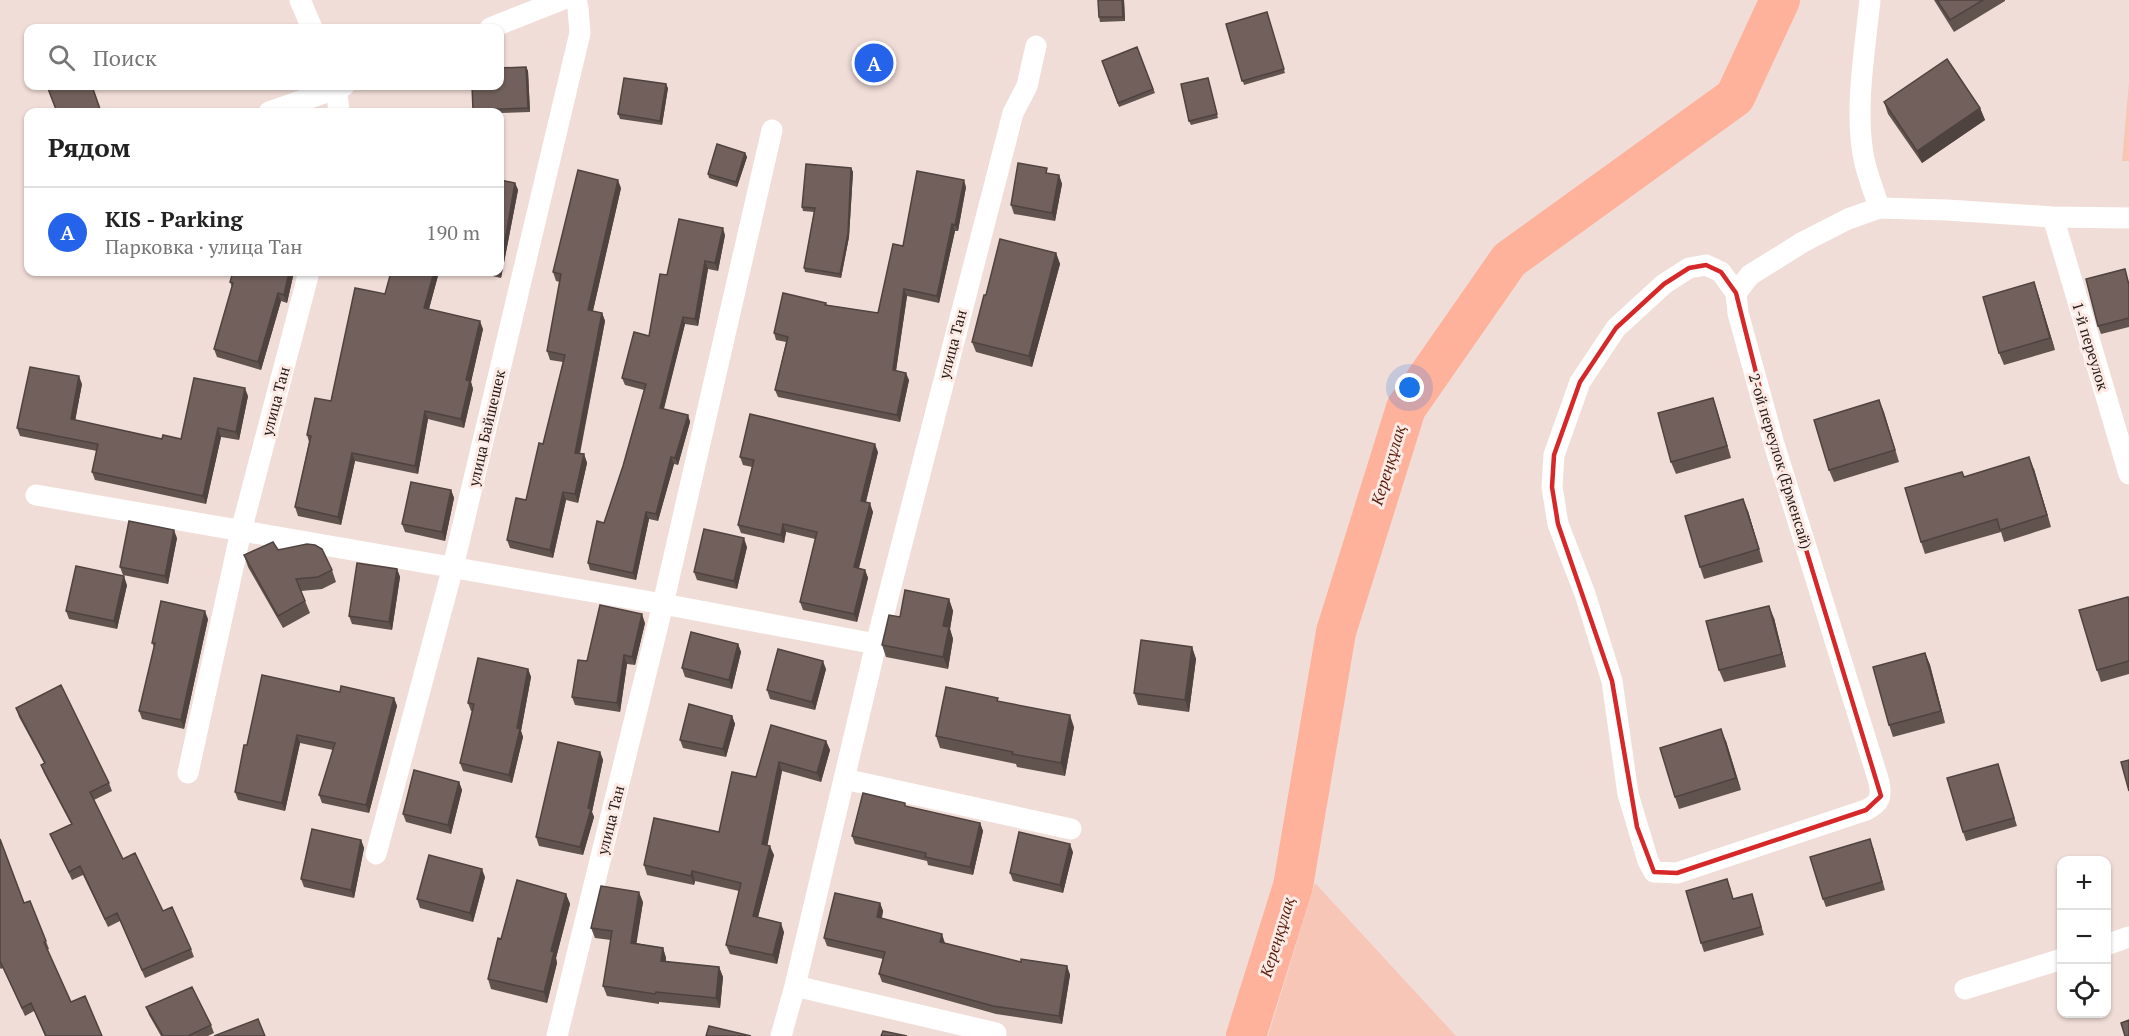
<!DOCTYPE html>
<html lang="ru">
<meta charset="utf-8">
<style>
body{margin:0;font-family:"PT Serif",serif;background:#f2f2f2;color:#222}
.controls{position:absolute;right:18px;bottom:18px;display:grid;overflow:hidden;border-radius:12px;box-shadow:0 2px 4px #0004}
.controls button{width:54px;height:54px;display:grid;place-items:center;padding:0;border:0;border-bottom:2px solid #e0e0e0;background:#fff;color:#222;font:30px sans-serif}
.you{position:absolute;left:1410px;top:388px;width:21px;height:21px;margin:-15px;border:4px solid #fff;border-radius:50%;background:#1a73e8;box-shadow:0 0 0 9px #1a73e833}
.badge{display:grid;place-items:center;width:39px;height:39px;border-radius:50%;background:#2563eb;color:#fff;font-size:20px;font-weight:700}
.pin{position:absolute;translate:-50% -50%;border:3px solid #fff;box-shadow:0 2px 6px #0006}
.list{margin:0;padding:0;list-style:none}
h2{display:flex;justify-content:space-between;align-items:center;height:78px;margin:0;padding:0 24px;font-size:26px}
h2 small{font-size:20px;font-weight:400;color:#767676}
.list li{display:grid;grid-template-columns:39px 1fr auto;gap:18px;align-items:center;box-sizing:border-box;height:90px;padding:0 24px;border-top:2px solid #e0e0e0}
.list b{display:block;font-size:22px;white-space:nowrap}
.list p{margin:0;font-size:20px;white-space:nowrap;color:#767676}
.list em{font-size:20px;font-style:normal;color:#767676}
.icon{flex:none;width:33px;height:33px;fill:none;stroke:currentColor;stroke-width:2;stroke-linecap:round;stroke-linejoin:round}
.map{position:relative;flex:none;width:2129px;height:1036px;overflow:hidden}
.search{position:absolute;background:#fff;box-shadow:0 2px 4px #0004;left:24px;top:24px;width:480px;height:66px;display:flex;align-items:center;gap:15px;box-sizing:border-box;padding:0 21px;border-radius:12px;color:#767676;font-size:22px}
.panel{position:absolute;background:#fff;box-shadow:0 2px 4px #0004;left:24px;top:108px;width:480px;height:168px;border-radius:12px}
.map>svg:first-child{display:block}
</style>
<div class="map">
<svg width="2129" height="1036" viewBox="0 0 2129 1036">
<rect width="100%" height="100%" fill="#f1ddd7"/>
<path fill="#f8c6b7" d="M2129 82V161H2122Z
M1315 883 1456 1036H1268Z"/>
<g fill="none" stroke-linecap="round" stroke-linejoin="round">
<path stroke="#feb19b" stroke-width="40" d="M1246 1036 1293 886 1336 632 1406 408 1509 260 1735 97 1780 0"/>
<path stroke="#fff" stroke-width="21" d="M300 0 312 28
M1870 0C1865 49 1855 106 1863 154 1866 173 1874 190 1879 208
M490 28 561 0
M336 86 339 112
M269 112 344 86
M2053 217 2129 474
M1736 293 1721 272 1706 265 1689 268 1664 284 1616 328 1580 382 1554 455 1552 487 1558 524 1585 594 1612 681 1628 794 1648 861 1654 872 1677 873 1866 810C1880 803 1882 797 1879 782L1774 444 1738 313 1736 293 1750 275 1803 242 1848 219 1879 208 1947 210 2053 217 2129 218
M36 495 663 604 876 644
M188 773 241 531 309 272
M844 779 1071 829
M376 854 453 567 580 33 578 8 576 0
M2106 945 2129 937
M795 986 996 1033
M1965 989 2062 959
M557 1036 663 604 772 130
M781 1036 795 986 876 644 1013 113 1027 86 1036 46"/>
</g>
<path fill="#61534e" d="M1124 0 1125 21 1100 22 1099 17Z
M1934 0H2005V1L1954 32Z
M1267 12 1285 73 1244 85 1226 24Z
M1137 47 1155 93 1119 107 1102 61Z
M526 67 528 71 530 112 500 113 474 112 473 110Z
M1209 82 1218 118 1191 125 1189 121Z
M92 86 101 112H57Z
M668 88 662 125 620 119 618 114Z
M1884 102 1980 108 1985 120 1922 163 1888 114Z
M745 153 747 157 737 187 709 178 708 174Z
M851 168 853 172 849 237 841 278 805 272 804 268 814 212 803 211 802 207Z
M1049 174 1059 175 1062 184 1055 221 1014 214 1011 205Z
M515 183 518 190 501 278 475 272H500Z
M966 187 958 231H955L939 303 907 296 896 371 909 380 900 422 778 397 775 390 786 342 776 340 774 333 826 303 827 305 878 313 903 246Z
M621 188 593 311 602 313 605 321 580 454H584L587 463 578 503 566 500 553 558 510 548 507 540 526 500 543 444 563 362 550 360 547 351 560 282 556 281 553 272Z
M725 235 718 271 708 269 698 326 685 324 664 409 688 415 690 422 678 465 674 464 658 521 649 519 636 580 590 570 588 563 604 523 623 466 644 390 625 385 622 378 649 336 667 275Z
M1056 253 1060 264 1032 367 976 352 972 342 986 295Z
M294 272 287 303 281 301 261 370 217 357 214 349 232 287 230 282Z
M391 272H439L429 309 483 329 471 382 473 389 464 428 428 419 418 474 355 461 341 525 298 516 295 507 309 442 307 435 331 401 385 294Z
M2129 281V327L2101 334 2098 326Z
M2038 294 2055 350 2004 365 1999 353Z
M82 384 75 420 162 439H181L248 396 239 440 221 437 206 504 95 480 92 472 97 451 20 436 17 428Z
M1713 398 1731 458 1676 474 1671 462Z
M1879 400 1899 462 1834 482 1829 470Z
M878 452 866 502 873 512 859 568 865 570 868 578 857 622 803 610 800 602 815 539 786 532 784 543 741 533 738 525 752 467 743 465 740 457Z
M2034 469 2051 527 2004 542 2001 532 1925 554 1921 542 1964 477Z
M451 490 454 498 445 541 405 532 402 524Z
M1748 511 1763 562 1704 579 1700 567Z
M177 538 168 584 123 575 120 567Z
M747 547 737 589 697 580 694 572Z
M278 550 332 570 336 582 322 589 301 591 310 613 283 628 248 567 244 555Z
M397 569 400 577 392 630 352 624 349 616Z
M127 585 117 629 69 619 66 611Z
M949 599 953 611 950 629 953 639 948 669 886 657 882 645 900 617Z
M2129 601V674L2101 682 2097 670Z
M1774 618 1786 667 1724 682 1719 670Z
M208 619 184 729 142 719 139 711 154 647 152 643Z
M645 623 635 665 627 664 620 712 575 705 572 697 587 661Z
M738 644 741 652 732 689 685 677 682 668Z
M1192 647 1196 659 1189 712 1138 705 1134 693Z
M1925 653 1930 665 1945 723 1893 737 1889 725Z
M528 669 531 677 521 731 523 737 512 783 463 771 460 763 473 711H471L468 703Z
M826 669 815 710 770 699 767 690Z
M340 692 394 698 397 706 369 813 322 803 319 795 333 750 300 743 285 811 238 800 235 792 247 745Z
M999 701 1074 727 1065 776 1017 767 1016 764 940 748 936 736Z
M16 708 109 783 112 791 94 800 123 859 163 911 191 949 194 957 145 978 120 921 108 927 83 875 72 880 50 834 71 824 44 773 41 765 44 763 19 717Z
M732 716 735 724 726 757 683 748 680 740Z
M771 725 826 741 830 750 821 782 782 771 767 845 774 855 758 917 784 932 777 964 730 954 726 945 739 891 695 881 694 885 647 875 644 865 719 832 756 777Z
M1726 741 1741 790 1679 809 1675 797Z
M600 752 603 760 592 812 594 817 583 855 539 846 536 837Z
M1998 764 2017 826 1966 841 1963 832Z
M459 782 462 790 451 834 406 822 403 814Z
M906 807 980 823 983 831 973 875 928 865 927 861 855 844 852 836Z
M0 839 24 903 46 941 49 949 47 950 71 1002 102 1036H45L34 1011 25 1016 3 968 1 969 0 968Z
M361 840 364 848 354 898 304 887 301 879Z
M1873 847 1885 890 1826 907 1823 899Z
M1073 852 1063 893 1013 881 1010 873Z
M485 877 473 922 420 908 417 899Z
M1730 887 1733 899 1752 894 1764 935 1704 952 1701 943Z
M566 894 570 904 556 958 557 963 547 1003 491 989 488 979 501 939Z
M643 902 636 943 663 948 666 958V962L719 967 723 977 720 1008 659 1002V1004L607 996 603 986 611 940 595 938 591 928Z
M880 903 883 911 882 918 945 943 1021 962 1067 966 1070 975 1062 1024 996 1014 882 982 879 974 883 959 827 946 824 938Z
M146 1007 211 1025 214 1033 208 1036H161L149 1015Z"/>
<path fill="#4f4340" d="M1122 0H1124L1125 21 1123 17Z
M526 67 528 71 530 112 528 108Z
M666 84 668 88 662 125 660 121Z
M1980 108 1985 120 1922 163 1917 151Z
M745 153 747 157 737 187 736 182Z
M851 168 853 172 849 237 841 278 840 274Z
M1059 175 1062 184 1055 221 1052 213Z
M618 180 621 188 591 319 588 310Z
M964 180 966 187 958 231 955 225Z
M515 183 518 190 501 278 499 272 500 269Z
M952 224 955 231 939 303 937 296Z
M723 228 725 235 718 271 715 263Z
M1056 253 1060 264 1032 367 1029 356Z
M705 261 708 269 698 326 695 319Z
M289 272H294L287 303 284 295Z
M434 272H439L427 316 424 308Z
M2034 282 2038 294 2055 350 2050 338Z
M904 289 907 296 895 377 893 370Z
M278 293 281 301 261 370 258 362Z
M602 313 605 321 578 461 575 453Z
M683 317 685 324 662 415 660 408Z
M480 321 483 329 471 382 473 389 464 428 461 419 466 380Z
M906 373 909 380 900 422 897 415Z
M79 376 82 384 74 427 71 419Z
M245 388 248 396 239 440 236 432Z
M1713 398 1717 410 1731 458 1727 446Z
M1879 400 1884 412 1899 462 1895 450Z
M425 411 428 419 418 474 415 466Z
M688 415 690 422 678 465 675 458Z
M218 428 221 437 206 504 203 496Z
M875 444 878 452 864 509 861 501Z
M352 453 355 461 341 525 338 517Z
M584 454 587 463 578 503 575 494Z
M671 457 674 464 658 521 656 514Z
M2029 457 2034 469 2051 527 2047 515Z
M451 490 454 498 445 541 442 532Z
M563 492 566 500 553 558 550 550Z
M1743 499 1748 511 1763 562 1759 549Z
M870 503 873 512 857 575 854 567Z
M646 512 649 519 636 580 633 573Z
M783 524 786 532 784 543 781 535Z
M174 530 177 538 168 584 165 576Z
M744 538 747 547 737 589 734 581Z
M397 569 400 577 392 630 389 622Z
M865 570 868 578 857 622 854 614Z
M124 576 127 585 117 629 114 621Z
M949 599 953 611 950 629 953 639 948 669 943 657V626Z
M1769 606 1774 618 1786 667 1782 654Z
M205 611 208 619 184 729 181 720Z
M642 614 645 623 635 665 632 657Z
M738 644 741 652 732 689 729 680Z
M1192 647 1196 659 1189 712 1185 700Z
M1925 653 1930 665 1945 723 1941 711Z
M624 655 627 664 620 712 617 703Z
M823 661 826 669 815 710 812 702Z
M528 669 531 677 521 731 523 737 512 783 509 775Z
M394 698 397 706 369 813 366 805Z
M1070 715 1074 727 1065 776 1061 763Z
M732 716 735 724 726 757 723 749Z
M1721 729 1726 741 1741 790 1736 778Z
M297 735 300 743 285 811 282 803Z
M826 741 830 750 821 782 817 773Z
M600 752 603 760 592 812 594 817 583 855 580 847 588 808Z
M779 762 782 771 766 853 762 844Z
M459 782 462 790 451 834 448 825Z
M980 823 983 831 973 875 970 867Z
M361 840 364 848 354 898 351 890Z
M1070 844 1073 852 1063 893 1060 885Z
M770 846 774 855 756 925 753 916Z
M482 869 485 877 473 922 470 913Z
M692 871 695 881 694 885 691 876Z
M639 892 643 902 635 953 631 943Z
M566 894 570 904 556 958 557 963 547 1003 544 992 551 951Z
M880 903 883 911 880 925 877 917Z
M781 923 784 932 777 964 773 955Z
M942 934 945 943 940 942Z
M663 948 666 958 664 971 661 961Z
M1067 966 1070 975 1062 1024 1059 1016Z
M719 967 723 977 720 1008 716 998Z"/>
<path fill="#71605b" stroke="#4f4340" stroke-width="1.5" d="M1098 0H1122L1123 17H1099Z
M1937 0H1983L1950 20Z
M1267 12 1284 69 1242 81 1226 24Z
M1137 47 1153 89 1118 103 1102 61Z
M1947 59 1980 108 1917 151 1884 102Z
M526 67 528 108 473 110 472 86H500V68Z
M624 78 666 84 660 121 618 114Z
M1208 78 1217 114 1189 121 1181 84Z
M47 86H92L100 109 90 112H57Z
M717 144 745 153 736 182 708 174Z
M1018 163 1047 168 1046 173 1059 175 1052 213 1011 205Z
M806 164 851 168 848 233 840 274 804 268 815 208 802 207Z
M578 170 618 180 588 310 602 313 575 453 584 454 575 494 563 492 550 550 507 540 516 498 526 500 539 443 543 444 565 355 547 351 561 274 553 272Z
M917 171 964 180 955 225 952 224 937 296 904 289 893 370 906 373 897 415 775 390 788 337 774 333 783 293 826 303 825 305 878 313 893 244 903 246Z
M500 180 515 183 500 269Z
M679 219 723 228 715 263 705 261 695 319 683 317 660 408 688 415 675 458 671 457 656 514 646 512 633 573 588 563 597 521 604 523 623 466 646 384 622 378 634 332 649 336 660 274 667 275Z
M1000 239 1056 253 1029 356 972 342 984 295H986Z
M2125 269 2129 285V318L2098 326 2086 279Z
M233 272H289L284 295 278 293 258 362 214 349 233 283 230 282Z
M391 272H434L424 308 480 321 466 380 470 381 461 419 425 411 415 466 352 453 338 517 295 507 311 436 307 435 315 398 331 401 355 288 385 294Z
M2034 282 2050 338 1999 353 1983 297Z
M30 367 79 376 71 419 162 439 163 435 181 439 194 378 245 388 236 432 218 428 203 496 92 472 98 444 17 428Z
M1713 398 1727 446 1671 462 1658 413Z
M1879 400 1895 450 1829 470 1814 420Z
M750 414 875 444 861 501 870 503 854 567 865 570 854 614 800 602 817 532 783 524 781 535 738 525 754 460 740 457Z
M2029 457 2047 515 2000 530 1997 519 1921 542 1905 488 1962 472 1964 477Z
M411 482 451 490 442 532 402 524Z
M1743 499 1759 549 1700 567 1685 516Z
M129 521 174 530 165 576 120 567Z
M704 529 744 538 734 581 694 572Z
M273 542 278 550 307 544 315 545 322 549 332 570 318 577 296 579 305 601 278 616 244 555Z
M357 563 397 569 389 622 349 616Z
M76 566 124 576 114 621 66 611Z
M905 590 949 599 943 626 949 627 943 657 882 645 889 615 900 617Z
M2128 597 2129 602V661L2097 670 2079 610Z
M161 601 205 611 181 720 139 711 155 643H152Z
M600 605 642 614 632 657 624 655 617 703 572 697 578 660 587 661Z
M1769 606 1782 654 1719 670 1706 621Z
M691 632 738 644 729 680 682 668Z
M1141 640 1192 647 1185 700 1134 693Z
M778 649 823 661 812 702 767 690Z
M1925 653 1941 711 1889 725 1873 667Z
M478 658 528 669 517 728 520 729 509 775 460 763 474 704 468 703Z
M262 675 340 692 341 686 394 698 366 805 319 795 335 743 297 735 282 803 235 792 244 745H247Z
M61 685 109 783 90 792 123 859 135 853 163 911 172 907 191 949 142 970 117 913 105 919 80 866 69 872 50 834 72 824 41 765 45 763 16 708Z
M946 687 998 698 997 701 1070 715 1061 763 1012 754 1013 752 936 736Z
M689 704 732 716 723 749 680 740Z
M771 725 826 741 817 773 779 762 762 844 770 846 753 916 781 923 773 955 726 945 741 883 692 871 691 876 644 865 654 818 719 832 732 772 756 777Z
M1721 729 1736 778 1675 797 1660 748Z
M558 742 600 752 588 808 591 809 580 847 536 837Z
M2129 760V791L2121 762Z
M1998 764 2014 818 1963 832 1947 778Z
M414 770 459 782 448 825 403 814Z
M863 793 905 803V806L980 823 970 867 925 857 926 853 852 836Z
M312 829 361 840 351 890 301 879Z
M1019 832 1070 844 1060 885 1010 873Z
M0 839 24 903 30 901 46 941 44 942 71 1002 85 996 102 1036H46L31 1003 22 1008 0 961Z
M1870 839 1882 882 1823 899 1810 857Z
M429 855 482 869 470 913 417 899Z
M1727 879 1733 899 1752 894 1761 927 1701 943 1686 891Z
M517 880 566 894 551 951 554 952 544 992 488 979 498 938 501 939Z
M601 886 639 892 631 943 663 948 661 961 719 967 716 998 656 992 655 994 603 986 612 931 591 928Z
M835 893 880 903 877 917 942 934 940 942 1021 962V959L1067 966 1059 1016 993 1006 879 974 885 952 824 938Z
M192 987 211 1025 188 1036H163L146 1007Z
M258 1019 265 1036H214Z
M2129 1020V1036H2125L2121 1023Z
M709 1026 751 1036H706Z
M883 1031 907 1036H881Z"/>
<path fill="none" stroke="#d62828" stroke-width="4.5" stroke-linejoin="round" d="M1706 265 1721 272 1736 293 1774 444 1881 796 1866 810 1677 873 1654 872 1637 827 1612 681 1558 524 1552 487 1554 455 1580 382 1616 328 1664 284 1689 268Z"/>
<g text-anchor="middle" dominant-baseline="central" stroke-width="6" stroke-linejoin="round" paint-order="stroke">
<g font-size="15" fill="#201917" stroke="#feeae4">
<text transform="translate(952 344) rotate(-75)">улица Тан</text>
<text transform="translate(2091 346) rotate(73)">1-й переулок</text>
<text transform="translate(275 401) rotate(-75)">улица Тан</text>
<text transform="translate(486 428) rotate(-77)">улица Байшешек</text>
<text transform="translate(1781 461) rotate(73)">2-ой переулок (Ерменсай)</text>
<text transform="translate(610 820) rotate(-76)">улица Тан</text>
</g>
<g font-size="16" font-style="italic" fill="#551c0a" stroke="#feeae4">
<text transform="translate(1388 465) rotate(-73)">Кереңқұлақ</text>
<text transform="translate(1277 937) rotate(-73)">Кереңқұлақ</text>
</g>
</g>
</svg>
<div class="controls">
<button>+</button>
<button>−</button>
<button><svg class="icon" aria-label="locate" viewBox="0 0 24 24"><circle cx="12" cy="12" r="6"/><path d="M12 2v4M12 18v4M2 12h4M18 12h4"/></svg></button>
</div>
<div class="you"></div>
<div class="pin badge" style="left:874px;top:63px">A</div>
<div class="search"><svg class="icon" aria-label="search" viewBox="0 0 24 24"><circle cx="10" cy="10" r="6"/><path d="M15 15l6 6"/></svg>Поиск</div>
<section class="panel">
<h2>Рядом<small></small></h2>
<ul class="list">
<li><span class="badge">A</span><div><b>KIS - Parking</b><p>Парковка · улица Тан</p></div><em>190 m</em></li>
</ul>
</section>
</div>
